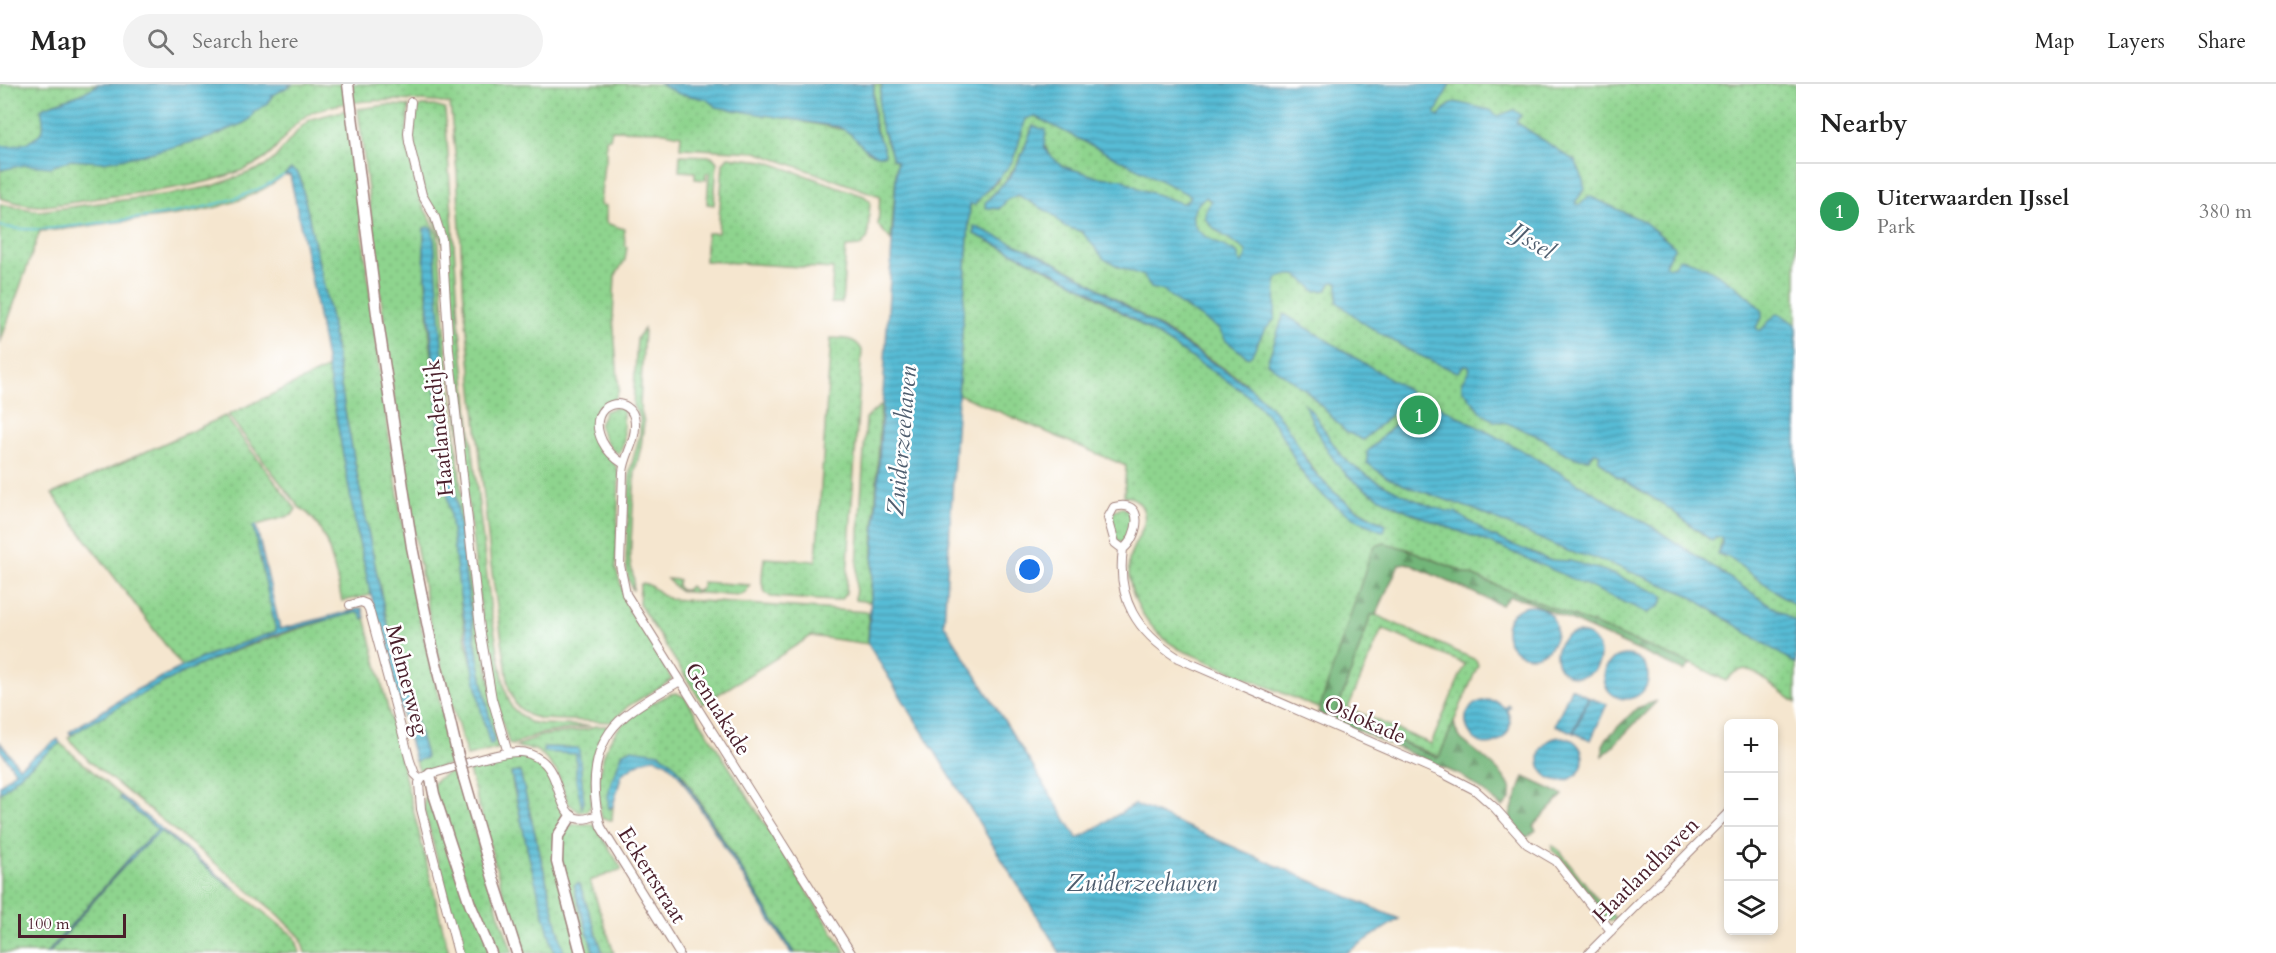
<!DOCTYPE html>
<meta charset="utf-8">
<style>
body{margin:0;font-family:Cardo,serif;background:#f2f2f2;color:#222}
.controls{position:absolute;right:18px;bottom:18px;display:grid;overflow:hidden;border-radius:9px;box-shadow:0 3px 9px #0003}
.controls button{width:54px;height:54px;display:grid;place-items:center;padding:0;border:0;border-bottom:2px solid #e0e0e0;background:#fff;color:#222;font:30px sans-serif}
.scale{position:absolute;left:18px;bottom:15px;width:108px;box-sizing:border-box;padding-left:6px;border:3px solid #4a1f2b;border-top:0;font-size:16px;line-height:21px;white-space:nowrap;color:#4a1f2b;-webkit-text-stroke:4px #fff;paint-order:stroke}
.you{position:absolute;left:1030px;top:486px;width:21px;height:21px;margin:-15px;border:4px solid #fff;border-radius:50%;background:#1a73e8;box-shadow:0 0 0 9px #1a73e833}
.badge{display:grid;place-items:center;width:39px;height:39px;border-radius:50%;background:#0b8043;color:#fff;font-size:20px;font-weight:700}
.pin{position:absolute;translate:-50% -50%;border:3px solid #fff;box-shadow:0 2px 6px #0006}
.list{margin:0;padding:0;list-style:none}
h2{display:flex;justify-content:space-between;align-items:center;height:78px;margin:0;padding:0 24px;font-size:26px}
h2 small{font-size:20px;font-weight:400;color:#767676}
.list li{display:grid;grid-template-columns:39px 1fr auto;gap:18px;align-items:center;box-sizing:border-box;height:96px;padding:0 24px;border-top:2px solid #e0e0e0}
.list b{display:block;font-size:22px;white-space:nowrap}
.list p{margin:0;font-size:20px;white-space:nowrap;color:#767676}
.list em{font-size:20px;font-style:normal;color:#767676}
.icon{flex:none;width:33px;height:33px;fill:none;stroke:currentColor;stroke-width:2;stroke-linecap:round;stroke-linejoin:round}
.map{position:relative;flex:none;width:1796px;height:869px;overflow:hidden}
header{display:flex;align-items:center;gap:36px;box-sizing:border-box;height:84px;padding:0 30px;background:#fff;border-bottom:2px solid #e0e0e0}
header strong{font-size:28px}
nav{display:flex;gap:33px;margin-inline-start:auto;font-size:21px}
.search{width:420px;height:54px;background:#f2f2f2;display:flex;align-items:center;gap:15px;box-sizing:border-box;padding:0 21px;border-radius:33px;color:#767676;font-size:22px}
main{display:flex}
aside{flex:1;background:#fff}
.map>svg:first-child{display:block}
</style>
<header>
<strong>Map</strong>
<div class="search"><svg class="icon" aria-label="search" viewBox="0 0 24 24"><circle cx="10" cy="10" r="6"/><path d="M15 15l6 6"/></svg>Search here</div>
<nav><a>Map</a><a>Layers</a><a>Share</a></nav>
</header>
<main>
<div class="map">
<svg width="1796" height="869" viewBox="0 0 1796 869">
<defs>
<pattern id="green-dots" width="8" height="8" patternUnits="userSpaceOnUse" patternTransform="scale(1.5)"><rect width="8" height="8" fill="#8ed48e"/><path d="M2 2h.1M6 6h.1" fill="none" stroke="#7cb67b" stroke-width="1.8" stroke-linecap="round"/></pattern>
<pattern id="forest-firs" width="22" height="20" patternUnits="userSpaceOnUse" patternTransform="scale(1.5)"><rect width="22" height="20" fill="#72b679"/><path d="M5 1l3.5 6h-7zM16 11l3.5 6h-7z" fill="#609363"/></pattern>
<pattern id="water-rules" width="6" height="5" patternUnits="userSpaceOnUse" patternTransform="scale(1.5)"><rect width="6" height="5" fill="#57bcd5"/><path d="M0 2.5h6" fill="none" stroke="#4a98ad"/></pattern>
</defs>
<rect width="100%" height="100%" fill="#fff"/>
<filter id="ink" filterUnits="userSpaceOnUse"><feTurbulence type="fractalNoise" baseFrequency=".0167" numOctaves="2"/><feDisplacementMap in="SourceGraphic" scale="12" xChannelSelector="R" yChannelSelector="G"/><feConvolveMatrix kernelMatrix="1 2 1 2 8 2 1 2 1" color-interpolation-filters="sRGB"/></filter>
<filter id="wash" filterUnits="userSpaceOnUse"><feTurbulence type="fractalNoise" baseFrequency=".008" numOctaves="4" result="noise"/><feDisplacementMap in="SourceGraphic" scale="24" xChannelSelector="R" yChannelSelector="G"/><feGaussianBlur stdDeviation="1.35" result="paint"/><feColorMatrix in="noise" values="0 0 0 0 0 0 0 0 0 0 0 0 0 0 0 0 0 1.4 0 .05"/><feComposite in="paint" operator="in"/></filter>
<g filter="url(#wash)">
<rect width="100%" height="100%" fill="#f5e6cf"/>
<path fill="url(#green-dots)" stroke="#6c7a5c" stroke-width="1.5" fill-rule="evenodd" d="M0 0H788L801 37 850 47 868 68 880 71 879 56 874 37V0H882C879 15 879 36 884 51 887 59 891 65 892 74L897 77 891 156 878 141 880 112 756 68 680 64 681 51 659 47 612 46 610 54 606 55V78L604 79 600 121 606 122V139L624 145 625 161 627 163 625 176 615 192 613 234 619 306 614 316C606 318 599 321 595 329 582 353 616 371 619 391L616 485 629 526 642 544 672 596 628 622 612 638 541 635 528 631 516 621 509 604 491 482 464 217 457 88 450 20C414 15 333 12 303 34 286 46 278 69 258 79 214 102 162 106 113 112 89 115 64 121 40 122 27 122 13 118 0 114Z
M1381 0H1796V274Z
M388 21 409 22 406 56 420 116 438 150 448 282 472 507 502 659 501 664 467 672C451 617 434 562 424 505 395 346 378 185 358 25ZM424 144 434 156C439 244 447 332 457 419 466 500 477 579 494 658L466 558 460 512 430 255 424 170Z
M421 22H434L445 25 459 236 469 332 491 528 505 605 512 624 529 638 541 640 590 642 539 650 512 661 509 660 495 615 483 544 456 316 444 160 424 108 410 48 415 27Z
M347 26 382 306 413 509 455 679 421 689 415 677 426 674 425 668 386 534 368 447 345 327 330 230 300 93 288 88C242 128 175 131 118 138 92 141 66 146 40 147L0 259V120L39 127 177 109 213 102 264 83 274 75 300 44 311 35Z
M1029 32H1034L1191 110 1209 115 1340 195 1599 369 1616 392 1663 420 1710 456 1721 453 1722 472 1728 473 1796 522V619L1757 590 1745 585 1735 588 1726 597 1701 584 1407 465 1375 462 1320 625 1179 565C1149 548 1125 512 1129 476 1132 457 1154 440 1140 420 1135 414 1131 413 1124 412L1126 382 958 310 970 120H975L978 115 997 98 1026 35ZM1033 42 1050 71 1048 127 1018 111 1008 115 999 125 989 114C1012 94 1023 70 1033 42ZM974 143 1044 173 1083 194 1236 292C1257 308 1276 326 1290 349 1300 365 1309 381 1321 395 1339 415 1361 429 1386 440L1358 436 1323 411 1302 389 1282 351 1269 332 1253 316 1232 299 1077 200 974 150Z
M680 71 712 72 717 78 714 121 707 120 709 89H706V96L695 95V88L679 87Z
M728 73 765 77 864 112 870 117 868 153 861 162 846 163 842 219H831L833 185 705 177 707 149H718L723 79Z
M644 245 640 322 644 338 641 363 635 387 630 476 634 497 633 507 628 494 626 476 630 387 640 350V334L633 322 637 254Z
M831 254C844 255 855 253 862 266L846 509 841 515 834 517 771 513C757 505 763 488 764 474L816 477Z
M328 284 357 449 371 511 342 517C334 485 329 441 299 423L228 331Z
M881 321 870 518 855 516 866 334Z
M616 323 625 326 623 329 624 356 620 369C607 368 604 352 599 341L605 327Z
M225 332 296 425 292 431 253 442 277 547 211 570 182 583 52 410Z
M1121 423 1132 428C1134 438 1131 454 1122 459L1117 457 1112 436 1114 427Z
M667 495 679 496 677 501 680 506H686L690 502 696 508 702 504V498L750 501 746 508 740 511 699 509 679 507Z
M643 499C654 501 659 511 670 515L869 528 868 560 811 552 703 620 639 520 640 501Z
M359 527 363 534 365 533 449 869H305L301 854 279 831 89 677 68 654C82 642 100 634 115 624 191 578 274 551 359 527Z
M1371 531H1376L1476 576 1478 581 1439 673 1336 630ZM1382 545 1465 580 1431 660 1348 624Z
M676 609 685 613 846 869H794L684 692 660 669 627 666 611 725 613 722 612 736 602 735C594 699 599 658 630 633 642 624 657 617 670 610Z
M595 642H606L608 645 593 673 591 721 587 727 579 728 568 719 557 688 544 672 535 666 516 663 540 652 589 645Z
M60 659 121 712 119 714 158 746 132 771 47 869H0V709L23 688Z
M520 671C551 677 555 707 564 733L556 746 578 869H564L520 688 511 689 513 702 554 869H524L509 830 468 683Z
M457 686 499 831 513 869H462L423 722C427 702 437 691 457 686Z
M575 740H590L596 743 622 785 590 797 614 869H603L580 801 575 808 594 869H584L565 804 559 759 568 742Z
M161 747 295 853 300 869H49L134 770Z
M1552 761 1560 767 1598 816 1616 835 1610 837C1603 833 1597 825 1595 817L1561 774 1552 766Z"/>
<path fill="url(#forest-firs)" stroke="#5e6a52" stroke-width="1.5" d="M1385 459 1407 465 1691 580 1684 587 1532 519 1510 512 1501 521 1407 479 1399 480 1376 531H1371L1336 630 1436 673H1439L1454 638 1456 647 1461 655C1474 667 1534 705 1502 723L1483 707 1460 691 1318 629 1371 469 1375 462Z
M1657 617 1603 672V661L1607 654 1637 624Z
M1524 693 1563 711 1533 742 1536 746 1526 754 1511 736 1510 731Z"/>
<path fill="url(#water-rules)" stroke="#506e80" stroke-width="1.5" fill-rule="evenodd" d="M99 0H293L273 11 266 21 255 27 249 36 244 39 209 54 137 72 103 78 71 76 51 83 25 81 0 86V61C13 64 38 59 43 44 44 38 42 31 41 25L44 23 81 10Z
M659 0H874C873 14 872 30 875 44 877 53 885 61 885 71 862 73 859 50 838 43L716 23 706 15 679 10Z
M882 0H1450L1435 30 1439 33 1444 25 1455 18 1490 26 1498 32 1514 26 1521 31 1516 38 1575 77 1582 92 1585 105 1576 117V120L1580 121 1589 112 1643 137 1675 163 1665 180 1668 183 1674 181 1679 175C1707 178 1743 206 1762 226V234L1756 243 1758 246H1761L1776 230 1782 231 1796 241V522L1728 473 1718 470 1722 458 1721 453 1715 454 1712 457 1663 420 1616 392 1599 376V369L1595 368 1589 375 1576 374 1559 366 1542 354 1507 339 1494 337 1481 328 1462 305V297L1470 285 1468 281 1463 282 1458 288 1454 287 1412 268 1363 239 1337 218 1338 198H1332L1327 206 1315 207C1301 193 1297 186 1276 195L1275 235 1264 247 1252 270 1248 273 1226 257 1219 245 1178 219 1164 207 1151 204 1144 192 1120 183 1104 175 1082 148 1064 142 1052 130 1018 111 1008 115 999 125 986 124 985 119 1011 91 1021 73 1033 42 1046 46 1044 63 1050 71 1062 82 1098 93 1122 95 1138 104 1181 119H1185L1191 112 1034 32 1026 35C1020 50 1019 67 1010 81 1000 95 982 108 975 121L970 120 944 540 1078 755 1135 720 1399 835 1346 869H1060L868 560 897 77 892 74C891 64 886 57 883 48 877 34 879 14 882 0ZM1206 113 1211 117C1209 121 1205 126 1205 131 1205 143 1237 159 1246 167V173L1241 180 1237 169C1223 160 1185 150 1194 127 1197 121 1200 116 1206 113Z
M291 85 297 88 300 93 330 230 345 327 368 447 386 534 425 668 426 674 415 677 377 536 357 449 312 198 290 91H284Z
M974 142 1044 173 1083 194 1247 301C1264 315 1279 330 1291 349 1298 361 1304 374 1312 385 1332 410 1357 428 1386 440L1384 448C1354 436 1320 415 1302 388 1294 377 1290 363 1282 352 1272 334 1258 320 1242 307L1093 209 1058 190 974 150Z
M428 143 432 144 434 156 449 351 466 497 475 557 494 658 490 661 481 627 460 512 440 351 424 170V144Z
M1284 230 1402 302 1413 311 1363 356 1346 348 1307 307 1267 279Z
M1422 313 1525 368 1654 444 1796 538V580L1687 510 1598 475 1567 467 1475 426 1409 403 1388 394 1367 379V368Z
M1303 318C1321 334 1328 357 1344 374 1360 391 1433 428 1456 428 1465 437 1477 438 1485 449L1549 476 1570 477 1605 487 1661 510 1664 514 1660 522 1648 529C1596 506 1545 482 1493 460 1450 443 1376 421 1345 389 1326 370 1315 341 1303 318Z
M256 441 280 545 362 524 365 533 363 535 359 528C322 537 285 546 250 560 186 584 129 616 71 651L69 648 134 607 182 583 211 570 276 547 253 442Z
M1506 547a25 25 0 1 1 50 0a25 25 0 1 1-50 0Z
M1556 571a22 22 0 1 1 44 0a22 22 0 1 1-44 0Z
M1604 593a22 22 0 1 1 44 0a22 22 0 1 1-44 0Z
M1571 604 1588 613 1573 648 1555 641Z
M1589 614 1607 620 1591 656 1574 649Z
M1486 616 1496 617 1505 624 1509 621 1510 623 1507 626C1511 635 1512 645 1504 653 1478 681 1443 624 1486 616Z
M1539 675a22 22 0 1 1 44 0a22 22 0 1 1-44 0Z
M58 655 60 659 23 688 0 709V701L15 687 0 666V658L19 683Z
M545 663 577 664 579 666 584 718 582 724 576 696V670L544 668 543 666Z
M631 665 660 669 676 682 794 869H791L681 694C659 665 648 672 622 690L613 722 609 725C604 706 617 685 623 668Z
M520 688 564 869H554L529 773 511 689Z
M121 712 237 806 227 800 161 747C119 783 86 828 49 869H47L132 771 158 746 119 714Z
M578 799 580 801 603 869H594L575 808V801Z"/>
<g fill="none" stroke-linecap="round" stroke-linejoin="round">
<path stroke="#57bcd5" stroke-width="2" d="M0 142C34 149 66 143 100 139 163 131 230 126 284 91"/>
</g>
</g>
<g filter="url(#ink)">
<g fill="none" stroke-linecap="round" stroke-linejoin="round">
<g stroke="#a0827d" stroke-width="10">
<path id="minor" d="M411 18 408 49 409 58 422 111 435 133 442 155 449 266 480 544 492 615 508 669
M624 380C614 374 607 367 602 357 583 316 634 308 635 339 636 358 625 370 623 388L620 481 626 510 851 869
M1123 465 1115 459 1108 434 1114 423C1146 414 1139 453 1123 465 1116 515 1137 548 1178 574L1442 689 1475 706 1494 723 1527 760 1556 777 1611 847
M350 521 361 518 366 520 369 525 410 677 415 690 421 696
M458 869 421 725 419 699 423 693 430 690C453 684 499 667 520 668 528 668 535 672 541 676 566 694 554 750 597 731
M679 869 601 743C590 705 591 659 625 632 641 618 662 608 680 597
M1589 869 1728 729"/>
</g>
<g stroke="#a0827d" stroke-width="13">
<path id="highway" d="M348 0 378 238 412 463 431 558 457 668
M430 690 434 710 470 820 491 869
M464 694 493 794 517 869
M571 732 558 752 557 778 581 869"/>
</g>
<use href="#minor" stroke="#fff" stroke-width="8"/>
<use href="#highway" stroke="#fff" stroke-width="10"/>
<g stroke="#a0827d" stroke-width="13" stroke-linecap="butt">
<path id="highway-bridge" d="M457 668 464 694"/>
</g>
<use href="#highway-bridge" stroke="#fff" stroke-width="10"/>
</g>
</g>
<g text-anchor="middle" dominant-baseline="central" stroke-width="5" stroke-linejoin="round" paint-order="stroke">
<g font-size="22" fill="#4a1f2b" stroke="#fff">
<text transform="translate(439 344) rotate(-96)">Haatlanderdijk</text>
<text transform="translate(407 596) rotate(75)">Melmerweg</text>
<text transform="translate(718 625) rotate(58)">Genuakade</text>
<text transform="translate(1365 636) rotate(24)">Oslokade</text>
<text transform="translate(1646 786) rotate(-45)">Haatlandhaven</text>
<text transform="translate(652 791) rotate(58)">Eckertstraat</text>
</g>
<g font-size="24" font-style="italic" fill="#4f5e6f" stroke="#fff">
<text transform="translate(1532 157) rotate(32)">IJssel</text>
<text transform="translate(902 357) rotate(-85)">Zuiderzeehaven</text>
<text x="1142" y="799">Zuiderzeehaven</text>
</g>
</g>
</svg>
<div class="controls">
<button>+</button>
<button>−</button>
<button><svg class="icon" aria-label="locate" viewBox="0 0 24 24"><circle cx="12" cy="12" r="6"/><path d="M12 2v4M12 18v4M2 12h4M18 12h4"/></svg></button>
<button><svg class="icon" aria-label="layers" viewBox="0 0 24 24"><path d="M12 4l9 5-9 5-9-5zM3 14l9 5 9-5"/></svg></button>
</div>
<div class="scale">100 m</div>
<div class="you"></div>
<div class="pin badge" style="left:1419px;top:331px;background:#2e9e5b">1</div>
</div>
<aside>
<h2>Nearby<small></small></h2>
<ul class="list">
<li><span class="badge" style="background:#2e9e5b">1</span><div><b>Uiterwaarden IJssel</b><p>Park</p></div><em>380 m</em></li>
</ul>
</aside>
</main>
